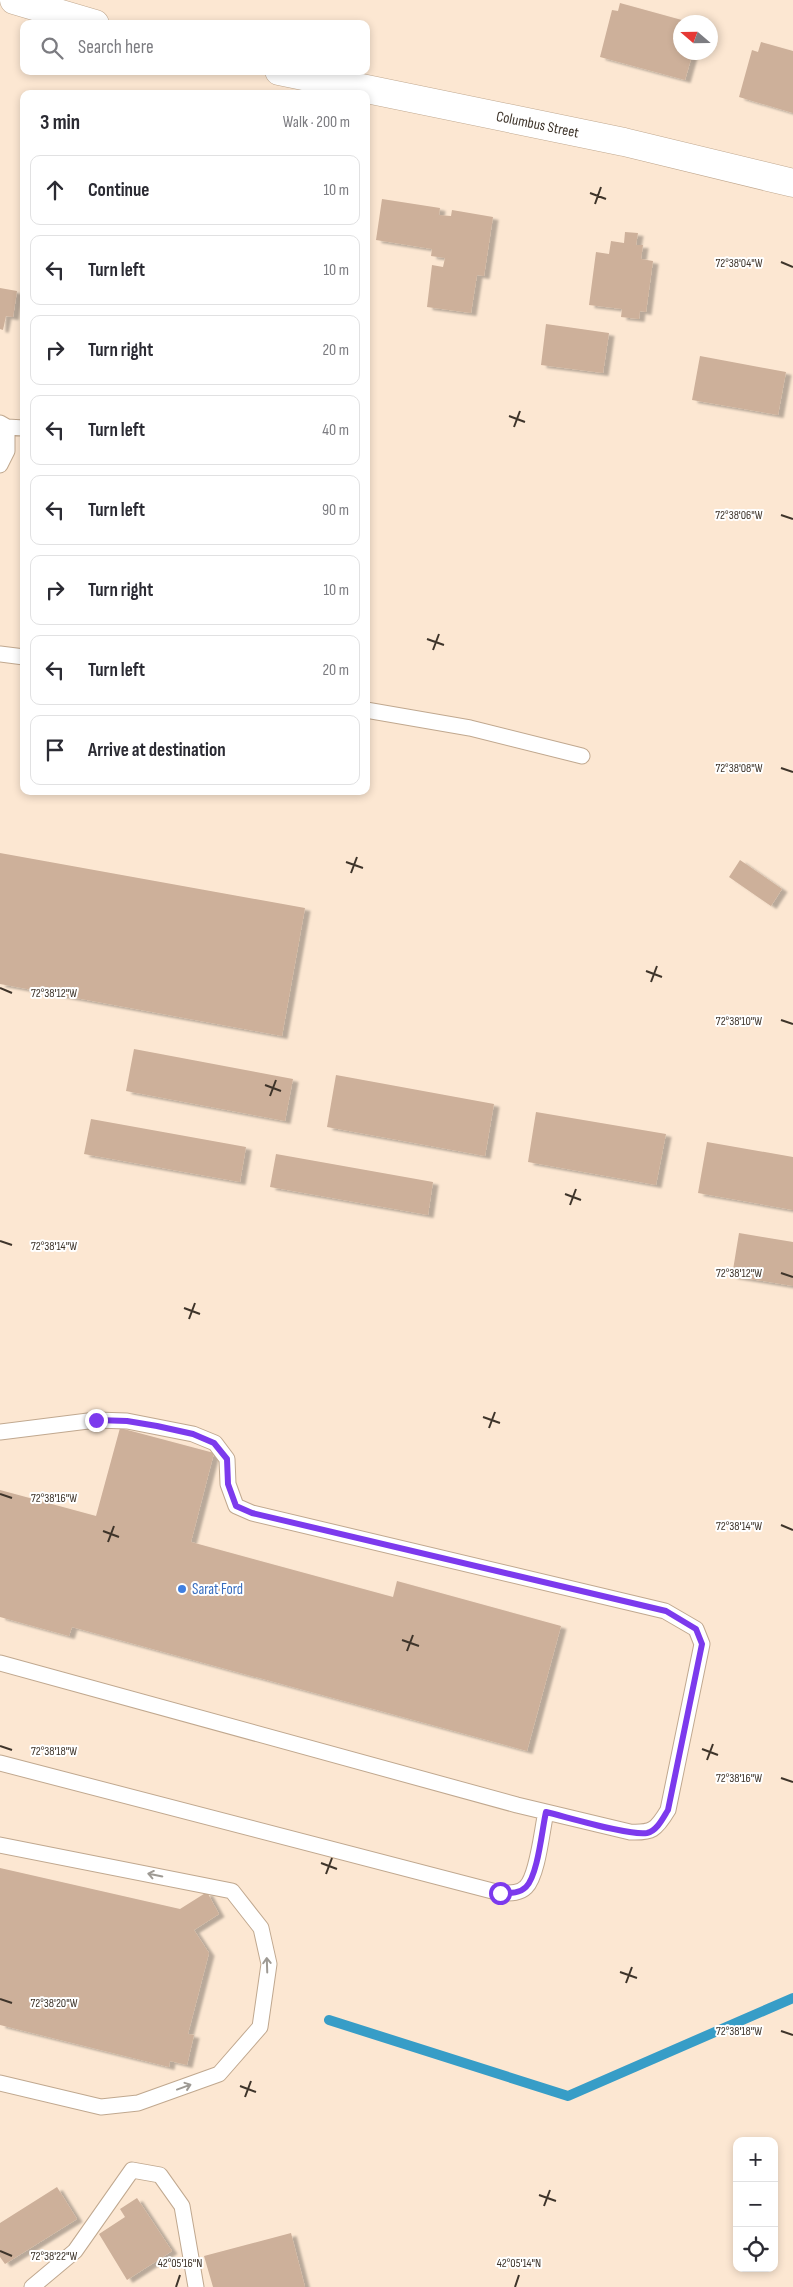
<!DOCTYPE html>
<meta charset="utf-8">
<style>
body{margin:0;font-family:"Sofia Sans Condensed",sans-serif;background:#f7f7f7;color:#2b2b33}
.controls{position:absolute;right:15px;bottom:15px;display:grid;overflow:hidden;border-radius:10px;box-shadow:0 2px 8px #0003}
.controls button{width:45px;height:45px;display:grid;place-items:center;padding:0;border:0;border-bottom:1px solid #e1e1e2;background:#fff;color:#2b2b33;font:25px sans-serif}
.compass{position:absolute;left:673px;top:15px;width:45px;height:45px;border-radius:50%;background:#fff;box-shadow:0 2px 8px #0003;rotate:290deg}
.stop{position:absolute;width:15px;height:15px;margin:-11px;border:4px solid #7c3aed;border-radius:50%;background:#fff}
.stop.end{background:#7c3aed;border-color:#fff;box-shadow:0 1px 5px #0008}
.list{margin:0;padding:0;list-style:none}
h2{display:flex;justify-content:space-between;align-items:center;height:65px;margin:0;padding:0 20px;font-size:21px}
h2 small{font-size:16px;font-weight:400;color:#7c7c81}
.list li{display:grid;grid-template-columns:32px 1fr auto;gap:15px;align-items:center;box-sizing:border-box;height:70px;margin:0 10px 10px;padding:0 10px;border:1px solid #e1e1e2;border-radius:10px}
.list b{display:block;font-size:19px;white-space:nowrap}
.list em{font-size:16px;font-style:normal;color:#7c7c81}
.icon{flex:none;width:28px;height:28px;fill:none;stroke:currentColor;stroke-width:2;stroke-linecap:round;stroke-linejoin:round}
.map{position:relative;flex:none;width:793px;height:2287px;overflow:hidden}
.search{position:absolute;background:#fff;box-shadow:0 2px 8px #0003;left:20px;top:20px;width:350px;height:55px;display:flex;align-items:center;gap:12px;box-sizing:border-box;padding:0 18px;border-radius:10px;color:#7c7c81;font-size:19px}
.panel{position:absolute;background:#fff;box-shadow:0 2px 8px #0003;left:20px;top:90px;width:350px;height:705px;border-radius:10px}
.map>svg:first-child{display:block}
</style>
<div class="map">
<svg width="793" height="2287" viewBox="0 0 793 2287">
<defs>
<filter id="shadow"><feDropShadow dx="5.5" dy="3" stdDeviation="1" flood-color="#0004"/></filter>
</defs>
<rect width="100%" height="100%" fill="#fce7d2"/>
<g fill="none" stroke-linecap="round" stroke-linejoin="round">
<path stroke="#379dc7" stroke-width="10" d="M329 2020 568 2096 793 1998"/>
</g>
<path fill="#cdb09a" filter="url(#shadow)" d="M620 3 689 22H680V52H693L685 80 600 57 612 10 618 11Z
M761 42 793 51V113L739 97 752 50 758 52Z
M382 199 440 208 439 215 451 216 452 210 493 217 484 276 477 275 471 313 427 307 432 265 443 267 445 258 431 256 432 249 376 240Z
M625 232 638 233 636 245H643L641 259 653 261 646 312 640 311 639 319 621 317 622 309 589 305 596 252 609 254 611 241 624 243Z
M0 288 17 291 13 317 6 316 3 330 0 329Z
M546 324 609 333 603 373 541 365Z
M700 356 786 372 778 415 692 400Z
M0 853 305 908 282 1036 0 984Z
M740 860 782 889 771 906 729 877Z
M134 1049 293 1079 285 1121 126 1091Z
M336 1075 494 1104 485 1156 327 1127Z
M536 1112 666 1134 656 1185 528 1162Z
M91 1119 246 1147 240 1182 84 1154Z
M707 1142 793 1157V1210L698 1193Z
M276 1154 433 1182 428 1215 270 1187Z
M739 1233 793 1242V1286L732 1276Z
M120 1428 214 1453 191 1542 393 1597 397 1581 561 1626 527 1751 72 1627 69 1636 0 1617V1490L96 1516Z
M0 1868 180 1909 207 1892 219 1914 194 1930 209 1953 188 2034 194 2035 187 2065 170 2061 169 2067 0 2025Z
M57 2187 77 2219 5 2264 0 2257V2223Z
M137 2198 172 2251 127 2280 99 2234 125 2217 120 2209Z
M291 2233 305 2287H213L204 2256Z"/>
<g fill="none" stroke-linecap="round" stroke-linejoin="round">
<g stroke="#c0a88f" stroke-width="17">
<path id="lane" d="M0 423 7 427V451L0 465
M7 427 24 428
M0 654 24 657
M366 710 470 728 582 756
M0 1432 96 1420 127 1421 193 1434 215 1443 227 1459 228 1484 236 1506 252 1513 665 1611 696 1629 702 1644 668 1810C656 1830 652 1833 630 1832L517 1805 0 1663
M0 1763 500 1893C509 1893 519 1894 526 1887 538 1875 542 1829 546 1812
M0 1845 232 1891 261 1928 269 1964 260 2027 219 2074 138 2103 101 2107 0 2083
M32 2287 75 2251 132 2170 160 2175 182 2206 196 2287"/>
</g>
<g stroke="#c0a88f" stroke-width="29">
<g id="street">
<path d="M14 0 95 24"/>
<path id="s1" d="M279 71 624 142 793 183"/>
</g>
</g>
<use href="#lane" stroke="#fff" stroke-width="15"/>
<use href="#street" stroke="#fff" stroke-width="28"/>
</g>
<defs><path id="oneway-shaft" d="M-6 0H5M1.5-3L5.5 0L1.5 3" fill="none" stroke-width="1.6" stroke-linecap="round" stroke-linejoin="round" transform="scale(1.25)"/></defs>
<g stroke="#9e9a94">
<use href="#oneway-shaft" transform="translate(155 1875) rotate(-169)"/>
<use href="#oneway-shaft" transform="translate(267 1965) rotate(-92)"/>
<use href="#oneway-shaft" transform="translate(184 2087) rotate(-20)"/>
</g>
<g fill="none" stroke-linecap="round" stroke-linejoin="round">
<path stroke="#7c3aed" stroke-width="6" d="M96 1420 127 1421 157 1426 193 1434 214 1443 227 1459 228 1484 236 1506 252 1513 666 1611 696 1629 702 1644 668 1810C663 1818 657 1831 647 1833 629 1836 567 1817 546 1812 542 1829 538 1875 526 1887 519 1894 509 1893 500 1893"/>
</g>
<path fill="none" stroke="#3e342a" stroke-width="2" d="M590 193 606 199M595 204 601 187M781 262 793 267M509 416 525 422M514 427 520 411M781 515 793 519M427 639 444 645M433 650 439 634M781 768 793 772M346 862 363 868M351 873 357 857M646 971 662 977M651 982 657 966M0 988 12 993M781 1020 793 1024M265 1085 281 1091M270 1096 276 1080M565 1194 581 1200M570 1205 576 1189M0 1241 12 1245M781 1273 793 1277M184 1308 200 1314M189 1319 195 1303M483 1417 500 1423M489 1428 495 1412M0 1494 12 1498M781 1525 793 1530M103 1531 119 1537M108 1542 114 1526M402 1640 419 1646M407 1651 413 1635M0 1746 12 1750M702 1749 718 1755M707 1760 713 1744M781 1778 793 1782M321 1863 337 1869M326 1874 332 1858M620 1972 637 1978M626 1983 632 1967M0 1999 12 2003M781 2031 793 2035M240 2086 256 2092M245 2097 251 2081M539 2195 556 2201M544 2206 550 2190M0 2251 12 2256M176 2287 180 2275M515 2287 519 2275"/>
<circle fill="#3f7fe0" stroke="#fff" stroke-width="2" cx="182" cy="1589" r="5"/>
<g text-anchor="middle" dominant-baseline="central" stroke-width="4" stroke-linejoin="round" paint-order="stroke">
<g font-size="15" fill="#3e342a" stroke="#fff">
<text stroke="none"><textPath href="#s1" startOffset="264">Columbus Street</textPath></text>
</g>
<g font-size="15" fill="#366cbe" stroke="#fff" text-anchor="start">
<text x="192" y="1589">Sarat Ford</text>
</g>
</g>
<g font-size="12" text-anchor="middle" fill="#3e342a" stroke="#fff" stroke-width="4" stroke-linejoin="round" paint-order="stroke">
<text x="739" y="267">72°38'04"W</text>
<text x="739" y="519">72°38'06"W</text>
<text x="739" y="772">72°38'08"W</text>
<text x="54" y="997">72°38'12"W</text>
<text x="739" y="1025">72°38'10"W</text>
<text x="54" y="1250">72°38'14"W</text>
<text x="739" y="1277">72°38'12"W</text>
<text x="54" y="1502">72°38'16"W</text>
<text x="739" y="1530">72°38'14"W</text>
<text x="54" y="1755">72°38'18"W</text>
<text x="739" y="1782">72°38'16"W</text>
<text x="54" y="2007">72°38'20"W</text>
<text x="739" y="2035">72°38'18"W</text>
<text x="54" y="2260">72°38'22"W</text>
<text x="180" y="2267">42°05'16"N</text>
<text x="519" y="2267">42°05'14"N</text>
</g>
</svg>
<div class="controls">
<button>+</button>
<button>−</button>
<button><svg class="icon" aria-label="locate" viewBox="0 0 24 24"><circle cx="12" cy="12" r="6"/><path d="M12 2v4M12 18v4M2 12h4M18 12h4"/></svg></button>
</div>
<svg class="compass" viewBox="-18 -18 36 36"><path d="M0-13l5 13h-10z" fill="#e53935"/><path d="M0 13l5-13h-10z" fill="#7c7c81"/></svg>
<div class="stop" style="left:500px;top:1893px"></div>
<div class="stop end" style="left:96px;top:1420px"></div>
<div class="search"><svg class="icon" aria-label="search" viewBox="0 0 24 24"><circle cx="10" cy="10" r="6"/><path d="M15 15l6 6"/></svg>Search here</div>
<section class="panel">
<h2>3 min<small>Walk · 200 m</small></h2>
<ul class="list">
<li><svg class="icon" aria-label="ahead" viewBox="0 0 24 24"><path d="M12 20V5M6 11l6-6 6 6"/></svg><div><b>Continue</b></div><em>10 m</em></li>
<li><svg class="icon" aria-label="left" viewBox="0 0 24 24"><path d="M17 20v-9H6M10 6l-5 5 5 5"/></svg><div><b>Turn left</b></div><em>10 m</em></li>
<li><svg class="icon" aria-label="right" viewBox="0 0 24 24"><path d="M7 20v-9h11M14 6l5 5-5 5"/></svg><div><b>Turn right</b></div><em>20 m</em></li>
<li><svg class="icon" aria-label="left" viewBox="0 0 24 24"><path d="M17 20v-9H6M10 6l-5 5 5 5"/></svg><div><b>Turn left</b></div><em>40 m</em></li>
<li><svg class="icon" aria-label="left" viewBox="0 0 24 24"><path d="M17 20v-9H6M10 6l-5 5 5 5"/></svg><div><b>Turn left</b></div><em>90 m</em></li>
<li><svg class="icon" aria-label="right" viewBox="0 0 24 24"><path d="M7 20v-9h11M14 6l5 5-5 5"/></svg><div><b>Turn right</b></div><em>10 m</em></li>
<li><svg class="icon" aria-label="left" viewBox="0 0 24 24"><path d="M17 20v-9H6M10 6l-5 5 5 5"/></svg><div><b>Turn left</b></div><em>20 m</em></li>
<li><svg class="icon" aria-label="arrive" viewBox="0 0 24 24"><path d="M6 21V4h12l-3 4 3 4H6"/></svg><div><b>Arrive at destination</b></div></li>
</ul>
</section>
</div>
